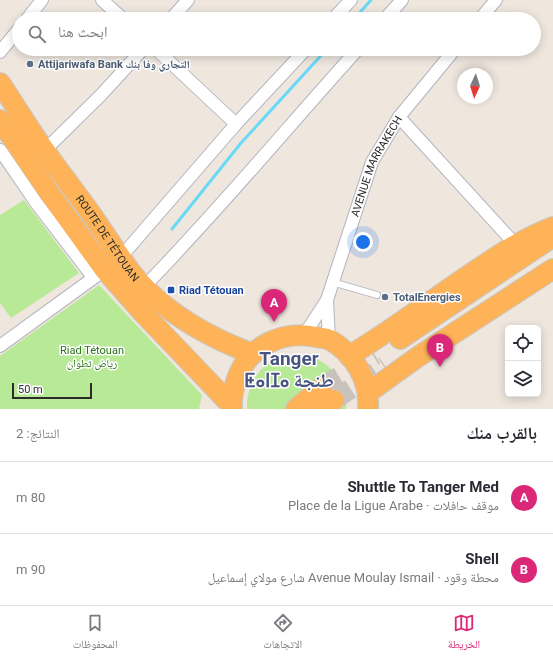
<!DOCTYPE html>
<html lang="ar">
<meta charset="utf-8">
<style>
body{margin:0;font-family:Roboto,"Noto Naskh Arabic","Noto Sans Tifinagh",sans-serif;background:#f2f2f3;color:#2b2b33;direction:rtl}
.controls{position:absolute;right:12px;bottom:12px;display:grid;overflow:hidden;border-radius:6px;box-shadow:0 2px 10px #0003}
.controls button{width:36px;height:36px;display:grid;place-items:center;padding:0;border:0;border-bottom:1px solid #e1e1e2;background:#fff;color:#2b2b33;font:20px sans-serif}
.compass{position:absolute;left:457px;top:68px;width:36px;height:36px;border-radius:50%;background:#fff;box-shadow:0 2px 10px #0003;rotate:184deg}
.scale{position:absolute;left:12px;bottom:10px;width:80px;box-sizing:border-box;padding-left:4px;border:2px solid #2c2c2c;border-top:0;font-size:11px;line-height:14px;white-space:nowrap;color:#2c2c2c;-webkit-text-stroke:3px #fff;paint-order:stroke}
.you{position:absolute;left:363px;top:242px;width:14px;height:14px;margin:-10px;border:3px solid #fff;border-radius:50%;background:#1a73e8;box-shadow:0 0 0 6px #1a73e833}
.badge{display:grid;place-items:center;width:26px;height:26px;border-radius:50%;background:#db2777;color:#fff;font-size:13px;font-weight:700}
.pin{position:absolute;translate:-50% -33px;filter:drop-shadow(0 1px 2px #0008)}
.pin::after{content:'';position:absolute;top:21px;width:14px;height:12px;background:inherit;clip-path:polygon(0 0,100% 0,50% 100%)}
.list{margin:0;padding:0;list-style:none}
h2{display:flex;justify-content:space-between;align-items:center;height:52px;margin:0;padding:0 16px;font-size:17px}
h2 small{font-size:13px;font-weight:400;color:#7c7c81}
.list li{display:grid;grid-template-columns:26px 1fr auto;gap:12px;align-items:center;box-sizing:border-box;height:72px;padding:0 16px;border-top:1px solid #e1e1e2}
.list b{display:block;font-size:15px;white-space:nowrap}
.list p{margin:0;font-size:13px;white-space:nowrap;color:#7c7c81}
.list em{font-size:13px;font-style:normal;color:#7c7c81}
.icon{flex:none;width:22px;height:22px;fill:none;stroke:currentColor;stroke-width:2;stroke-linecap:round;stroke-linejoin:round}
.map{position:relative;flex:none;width:553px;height:409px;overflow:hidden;direction:ltr}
.search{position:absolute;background:#fff;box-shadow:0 2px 10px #0003;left:12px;right:12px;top:12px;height:44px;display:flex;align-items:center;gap:10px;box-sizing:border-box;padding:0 14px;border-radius:22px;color:#7c7c81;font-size:15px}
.sheet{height:196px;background:#fff}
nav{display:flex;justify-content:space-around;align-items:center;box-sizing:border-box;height:56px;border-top:1px solid #e1e1e2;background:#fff;font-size:11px;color:#7c7c81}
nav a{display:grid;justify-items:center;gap:2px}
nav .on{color:#db2777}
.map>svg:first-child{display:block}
</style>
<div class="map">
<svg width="553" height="409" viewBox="0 0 553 409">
<rect width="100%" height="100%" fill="#efe7de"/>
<path fill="#b7e996" d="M24 200 79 273 11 318 0 303V215Z
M99 285 202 395 199 409H0V356Z
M293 355C298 356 304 355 309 356 331 362 349 386 346 409H247C246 388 257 367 277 359 282 357 288 356 293 355Z"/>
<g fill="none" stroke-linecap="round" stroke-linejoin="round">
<path stroke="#6ad9f8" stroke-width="3" d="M354 19 371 0
M172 229 241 143 327 49"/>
<path stroke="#c8c2ba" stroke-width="20" stroke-dasharray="20 10" stroke-linecap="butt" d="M322 387 375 355
M334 400 385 366"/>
<g stroke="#b2b5c1" stroke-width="8">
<path id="service" d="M332 282 377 295"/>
</g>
<g stroke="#b2b5c1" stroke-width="14">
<g id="minor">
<path d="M102 0 123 19"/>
<path d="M27 19 42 0"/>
<path d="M171 19 188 0"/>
<path d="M333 19 351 0"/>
<path d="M385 19 402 0"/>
<path d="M480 19 496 0"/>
<path d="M156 49 236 124"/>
<path d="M0 52 19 29"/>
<path d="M399 117 515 244"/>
<path d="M0 150 37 204 93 277"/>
<path d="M44 151 101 95 143 49"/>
<path d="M120 258 236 124 306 49"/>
<path d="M144 287C218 211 286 129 358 49"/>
<path d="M304 335 327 300"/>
<path id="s1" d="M329 340 327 300 372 162 399 117 455 49"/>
<path d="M0 346 99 274"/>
</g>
</g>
<g stroke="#c8c8c8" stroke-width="22">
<g id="trunk">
<path id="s2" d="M0 83C15 105 29 129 45 151 63 177 83 201 100 227 115 248 127 271 145 288 175 319 213 339 253 354"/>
<path d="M0 120 48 191 105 270 142 312 232 406"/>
<path d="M400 339 551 238"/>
<path d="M349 356C389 332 425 305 463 279 493 259 519 240 553 227"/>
<path d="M369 392 419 356 553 269"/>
<path d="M232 409C231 398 234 386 238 376 250 345 284 330 316 337 320 338 326 338 330 340 355 354 370 381 368 409"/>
<path d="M296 409 322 387"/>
<path d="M323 409 334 400"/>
</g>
</g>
<use href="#service" stroke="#fff" stroke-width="6"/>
<use href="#minor" stroke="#fff" stroke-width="12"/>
<use href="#trunk" stroke="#feb358" stroke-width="20"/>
</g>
<g fill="#5c6f8a" stroke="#fff" stroke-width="1.5">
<circle cx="30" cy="64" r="4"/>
<circle cx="385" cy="297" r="4"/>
</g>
<rect fill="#1a4fb4" stroke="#fff" stroke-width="1.5" x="167" y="286" width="8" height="8" rx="2"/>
<g text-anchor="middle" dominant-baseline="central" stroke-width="3" stroke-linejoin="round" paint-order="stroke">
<g font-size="11" font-weight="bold" fill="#4e5e75" stroke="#fff" text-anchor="start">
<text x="38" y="64">Attijariwafa Bank التجاري وفا بنك</text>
<text x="393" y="297">TotalEnergies</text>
</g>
<g font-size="11" fill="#2c2c2c" stroke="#fff">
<text stroke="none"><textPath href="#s1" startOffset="183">AVENUE MARRAKECH</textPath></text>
<text stroke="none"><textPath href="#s2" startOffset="189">ROUTE DE TÉTOUAN</textPath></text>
</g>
<g font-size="11" font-weight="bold" fill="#164399" stroke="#fff" text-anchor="start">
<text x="179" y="290">Riad Tétouan</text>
</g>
<g font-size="11" fill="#2c7115" stroke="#fff">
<text x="92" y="350">Riad Tétouan<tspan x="92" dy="13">رياض تطوان</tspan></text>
</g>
<g font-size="19" font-weight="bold" fill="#485581" stroke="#fff">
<text x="289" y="358">Tanger<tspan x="289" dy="22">ⵟⴰⵏⵊⴰ طنجة</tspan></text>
</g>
</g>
</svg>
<div class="controls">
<button><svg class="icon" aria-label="locate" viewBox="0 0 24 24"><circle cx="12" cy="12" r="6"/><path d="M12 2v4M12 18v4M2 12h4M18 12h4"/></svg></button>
<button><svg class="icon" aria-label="layers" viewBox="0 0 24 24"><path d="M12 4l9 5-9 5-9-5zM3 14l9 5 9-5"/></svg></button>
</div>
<svg class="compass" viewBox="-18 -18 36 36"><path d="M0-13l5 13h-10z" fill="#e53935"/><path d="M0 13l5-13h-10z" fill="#7c7c81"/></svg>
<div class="scale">50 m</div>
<div class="you"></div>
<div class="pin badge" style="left:274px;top:322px">A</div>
<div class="pin badge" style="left:440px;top:367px">B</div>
<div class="search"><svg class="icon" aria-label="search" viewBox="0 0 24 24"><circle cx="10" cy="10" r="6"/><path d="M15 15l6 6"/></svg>ابحث هنا</div>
</div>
<section class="sheet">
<h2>بالقرب منك<small>النتائج: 2</small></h2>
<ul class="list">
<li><span class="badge">A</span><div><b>Shuttle To Tanger Med</b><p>موقف حافلات · Place de la Ligue Arabe</p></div><em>80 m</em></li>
<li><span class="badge">B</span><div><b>Shell</b><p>محطة وقود · Avenue Moulay Ismail شارع مولاي إسماعيل</p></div><em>90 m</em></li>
</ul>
</section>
<nav>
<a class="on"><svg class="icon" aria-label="map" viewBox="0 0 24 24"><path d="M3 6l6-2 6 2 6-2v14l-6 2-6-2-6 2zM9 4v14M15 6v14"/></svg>الخريطة</a>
<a><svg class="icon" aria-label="directions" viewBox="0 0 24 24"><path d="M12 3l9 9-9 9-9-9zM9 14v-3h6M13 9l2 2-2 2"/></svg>الاتجاهات</a>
<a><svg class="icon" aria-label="saved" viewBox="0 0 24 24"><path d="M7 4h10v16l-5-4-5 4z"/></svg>المحفوظات</a>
</nav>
